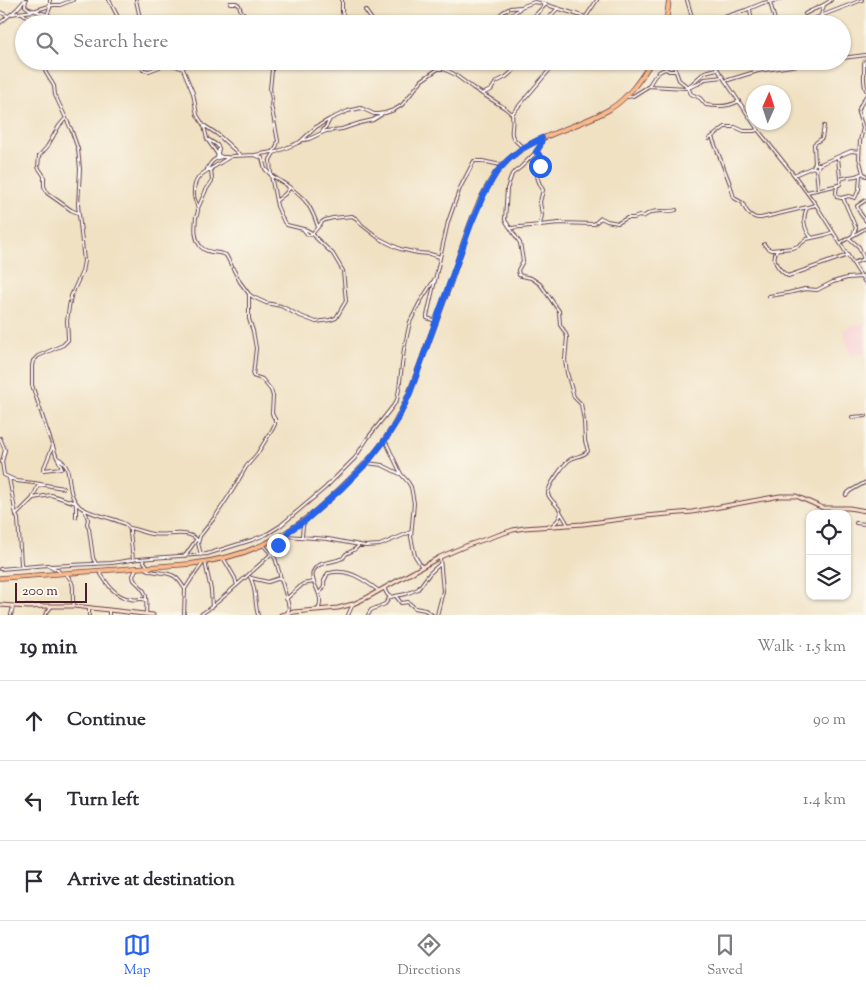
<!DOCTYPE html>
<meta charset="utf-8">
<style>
body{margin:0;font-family:"Sorts Mill Goudy",serif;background:#f7f7f7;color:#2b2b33}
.controls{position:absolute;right:15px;bottom:15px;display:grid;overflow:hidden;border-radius:10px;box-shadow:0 1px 4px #0004}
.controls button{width:45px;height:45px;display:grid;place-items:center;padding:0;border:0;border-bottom:1px solid #e1e1e2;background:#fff;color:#2b2b33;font:25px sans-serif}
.compass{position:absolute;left:746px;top:85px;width:45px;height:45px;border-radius:50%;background:#fff;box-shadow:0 1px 4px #0004;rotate:3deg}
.scale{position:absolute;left:15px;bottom:12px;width:72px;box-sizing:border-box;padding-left:5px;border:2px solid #4a1f2b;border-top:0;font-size:14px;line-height:18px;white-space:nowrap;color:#4a1f2b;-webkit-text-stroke:4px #fbf7ec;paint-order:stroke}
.stop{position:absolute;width:15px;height:15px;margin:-11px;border:4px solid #2563eb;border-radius:50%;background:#fff}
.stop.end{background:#2563eb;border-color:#fff;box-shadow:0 1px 5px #0008}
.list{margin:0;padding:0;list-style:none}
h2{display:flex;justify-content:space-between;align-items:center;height:65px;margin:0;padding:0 20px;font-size:21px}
h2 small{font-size:16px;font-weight:400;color:#7c7c81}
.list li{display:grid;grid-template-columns:32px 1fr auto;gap:15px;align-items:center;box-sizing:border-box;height:80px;padding:0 20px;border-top:1px solid #e1e1e2}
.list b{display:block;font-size:19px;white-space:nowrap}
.list em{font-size:16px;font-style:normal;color:#7c7c81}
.icon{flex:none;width:28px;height:28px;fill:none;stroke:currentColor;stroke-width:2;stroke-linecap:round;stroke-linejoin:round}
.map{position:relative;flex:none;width:866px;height:615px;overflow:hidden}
.search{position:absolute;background:#fff;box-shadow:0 1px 4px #0004;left:15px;right:15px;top:15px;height:55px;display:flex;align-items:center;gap:12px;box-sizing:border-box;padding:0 18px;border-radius:28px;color:#7c7c81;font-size:19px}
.sheet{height:305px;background:#fff}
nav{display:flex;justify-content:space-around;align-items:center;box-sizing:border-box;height:70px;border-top:1px solid #e1e1e2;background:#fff;font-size:14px;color:#7c7c81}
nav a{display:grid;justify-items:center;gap:2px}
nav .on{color:#2563eb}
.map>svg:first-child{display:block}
</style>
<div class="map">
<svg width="866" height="615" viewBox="0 0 866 615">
<rect width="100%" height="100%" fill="#fbf7ec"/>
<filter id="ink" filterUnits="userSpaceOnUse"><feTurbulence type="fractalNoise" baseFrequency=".02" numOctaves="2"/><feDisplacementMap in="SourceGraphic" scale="10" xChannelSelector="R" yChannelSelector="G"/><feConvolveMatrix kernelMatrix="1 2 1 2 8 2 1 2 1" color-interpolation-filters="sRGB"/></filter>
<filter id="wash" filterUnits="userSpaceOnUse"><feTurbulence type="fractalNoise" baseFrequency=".0096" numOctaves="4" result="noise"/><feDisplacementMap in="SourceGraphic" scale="20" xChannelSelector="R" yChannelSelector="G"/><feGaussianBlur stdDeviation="1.12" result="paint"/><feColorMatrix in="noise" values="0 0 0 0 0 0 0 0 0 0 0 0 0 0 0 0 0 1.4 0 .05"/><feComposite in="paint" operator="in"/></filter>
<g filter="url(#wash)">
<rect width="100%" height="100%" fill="#f0e1c3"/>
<path fill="#f7cfd5" d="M864 323 866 329V351L851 356 843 329Z"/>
</g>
<g filter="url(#ink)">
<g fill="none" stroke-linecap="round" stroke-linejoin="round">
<g stroke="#633c42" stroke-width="4">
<path id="street" d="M26 0 25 6 29 9 45 14 67 24
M109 0 119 19 125 24
M342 0V12L347 24
M687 0 694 24
M770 2 776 24
M230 3H236L239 5 241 11 246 16 248 24
M750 9 752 24
M365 10 375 24
M0 12 8 16
M22 13 30 19 32 24
M11 14 33 11 53 5H60L73 0
M805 14C813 9 825 6 831 0
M47 15 50 8V0
M821 15 824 5
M52 18 55 24
M131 22 138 20 140 18 136 0
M0 23 17 9 25 0
M274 24C278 20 281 20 285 24
M456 24 494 19 498 17 503 12 510 8 521 7 534 2 541 3 585 17
M498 24C506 18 515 14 521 7
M527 24 546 4
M543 24 558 8
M581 24 597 0
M703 24 746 10 763 3 779 0
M800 24 862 0
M842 58 866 55
M866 60 864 63C865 72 862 81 866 90
M42 61 46 73 54 86 55 95 71 129 78 149 80 169 78 205 84 261 82 272 71 296 69 307 67 321 68 337V340L63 345 38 356 33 361 32 366V385L47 430 57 458C76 466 63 491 79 506 90 516 125 519 129 528 130 529 130 531 130 532L133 560
M121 61 123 65
M140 61 143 70 149 71 162 66 180 61
M164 61 183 69
M184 61 183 69 193 93 197 115 204 126 207 139 218 155 222 157H227
M273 61 270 89 272 99 271 106 273 115 278 141 276 148 273 152
M672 61 679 80 688 87 691 94 700 98 706 105C718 107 729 107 739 101
M712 61 758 130 794 175 816 205 866 284
M768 61 771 69
M441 69 450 61
M725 81 758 71 825 61
M649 86C653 78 657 71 666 69L669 71H676
M688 88 698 84 705 79 723 77
M482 94 491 90 496 82 506 77 514 70 520 61
M627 97 633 96 649 86 687 88 705 72 717 69
M65 119 59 126 47 147 39 156 38 167 44 176V186L47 193 71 210 78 213
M205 126 217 134 240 155
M322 132 327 125 330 119
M712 137 730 184 734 198 743 203C745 211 752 219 761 218L816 205
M709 139 725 127H735L744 131H754L757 130
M209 140 217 145 219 148 217 158
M304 140 309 139 326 131 342 129 360 123 373 120 381 115
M542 141 540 146 538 150 521 167 512 174 507 189 505 220 520 243 523 261 518 270 519 275 522 276 531 278 540 284 543 288 559 311 560 325 565 332 567 337 565 360 567 373 574 397 581 404 584 421 585 441 588 451C584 456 577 456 571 459 565 462 547 487 548 494 550 501 558 504 561 513L558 520 552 526
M524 148C504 133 515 134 512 114L557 61
M536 152C547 160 538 165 537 174 537 180 540 185 543 190L540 202 542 215 540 224
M255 155 272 152
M232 156C225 159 219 164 212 168 200 174 193 180 194 195 194 200 198 205 198 210 198 211 197 216 196 217 195 227 194 239 201 247 207 254 218 251 226 255L240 282 249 294 253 297 266 303 281 306 298 315 316 322 330 320 336 318 346 301 343 271 333 254 316 238 312 233 307 230 287 225 284 222 277 206 271 175 270 160 274 153 300 142 316 127 330 119 348 111 361 108 374 114H378L385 113 394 110 402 105 422 80 438 69H444L454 74 473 88 505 108 512 114
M232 156 255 155 262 158 265 169 271 175 288 186 289 189 285 194 276 201
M838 158 840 178
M813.5 166a2.5 2.5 0 1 1 5 0a2.5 2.5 0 1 1-5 0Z
M815 164 814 144 822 138 824 126
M818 165 851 151 859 152
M207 169C211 162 214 158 222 157
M816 169 818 189
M863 173 859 158 860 141 863 128 858 113 860 106 866 96
M794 175 813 167
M837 185 836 193 837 197 841 198 849 196 855 198 859 189 860 175
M288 186C306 199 311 206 318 227
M807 192 839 185 840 184 841 179C850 175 852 179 863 173L866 176
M843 198 855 226 856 228 853 235
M866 200 857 206 860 213 866 221
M198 208 206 190 212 181 211 169
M807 208C802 218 804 230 812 238
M511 228 559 223 594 224 601 218 607 221 618 223 627 218H634L639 216C645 218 644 215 650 213 658 209 668 213 676 210
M303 229 308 235 313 234
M313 233 322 222 325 220 333 218 352 216 357 219 362 225 380 239 400 249 418 253 430 254 440 257
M849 238 859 247 864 259 853 263
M840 243 866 228
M764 244 767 248 771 250 793 248 798 246 807 239 825 235 833 232
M777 250C770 260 779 270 788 276L848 255
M769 296 788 293 805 289 817 290 833 282 847 278 861 277 866 274
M436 321 427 318V316L448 222 460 188 474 161H482L501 165
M852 417 866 416
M0 438 5 450 2 462 4 475 17 481 34 483 63 488
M385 440 401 474 408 482 411 487 414 503 411 537 415 556 422 567
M53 446 43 470 62 468 58 459
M367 463 382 465 400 474
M9 478 16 515
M846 495 850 491 866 482
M33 497 39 484
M85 511 88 519 87 524 89 529 93 558 96 564
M561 513 566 521 567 524
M856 523 866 524
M129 528C137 529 144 533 152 534 166 537 189 528 198 541
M286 536 328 539 365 546 380 545 411 532
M302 536 303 525 306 520
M263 545 275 558 276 561 288 603 289 609 287 613
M201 555 198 543 200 536 215 517 234 488 246 467 257 454 272 430 275 424V419L273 416 272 413 273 396 271 390 262 379 253 376 256 348 253 331 249 319V294
M185 556 196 540
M142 559 148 567
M224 559 235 578 237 585
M205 562 211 590 212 607
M51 566 112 563 138 559 207 554 252 540 267 534 280 526 325 488 355 458 367 439 393 406 397 400 399 389 404 349 410 322 420 302 436 277
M22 567 21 564 18 519 16 515 33 498 51 495 76 503V517
M0 569 48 565 58 570 60 573
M136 569 133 576 134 580C148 593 147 595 146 614
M146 569C155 574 166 571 174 576 179 579 182 585 185 589
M99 571C107 584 115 597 131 599 137 601 140 597 146 600
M66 574C78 587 70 591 74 606
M250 577C257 589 254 602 258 615
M251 578 268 582 280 578
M384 588 387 594 390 597 406 594 418 589 430 573 440 564
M319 593C323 589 325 587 324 581L328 573C332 573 335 571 340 572 354 572 368 583 379 591
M396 596 401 603 408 602 415 608 425 610 432 615
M286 599 303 584 314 582
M318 610C326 595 309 583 313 572 317 561 332 563 340 559 347 557 341 559 346 554 352 550 354 552 359 545
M11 615 13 607
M45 615 51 607
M89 615V607
M109 615V610
M184 615 185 589 192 578 203 563
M200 615C217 604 231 590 246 577 261 563 279 549 289 531
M348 615 353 604
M368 615 371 610 385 604 390 597
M437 615 443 591 440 558"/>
</g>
<g stroke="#633c42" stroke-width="5">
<path id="secondary" d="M0 605 29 607 45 606H74L153 615
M281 615 294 612 338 608 353 604 368 597 440 557 468 545 513 530 524 528 583 524 645 516 692 512 780 496H796L823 508H849L866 511"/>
</g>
<g stroke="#633c42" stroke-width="5.5">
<path id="primary" d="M666 24 669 0
M0 578 190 564C261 556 302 528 352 477 369 460 385 443 396 421 409 398 417 373 426 348 434 327 442 306 450 284 462 249 474 203 496 173 524 136 572 131 610 109 628 98 641 79 652 61"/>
</g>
<use href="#street" stroke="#fff" stroke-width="2"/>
<use href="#secondary" stroke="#fde4d1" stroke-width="3"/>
<use href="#primary" stroke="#fabb8c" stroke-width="4"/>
</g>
</g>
<g fill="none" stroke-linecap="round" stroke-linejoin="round" filter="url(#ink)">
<path stroke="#2563eb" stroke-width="6" d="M278 545 289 531 306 520 342 488 367 463 385 440 397 421 410 393 471 224 483 196 496 173 508 160 521 149 542 138 540 146 536 152C541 155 542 159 540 166"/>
</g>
</svg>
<div class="controls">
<button><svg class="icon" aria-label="locate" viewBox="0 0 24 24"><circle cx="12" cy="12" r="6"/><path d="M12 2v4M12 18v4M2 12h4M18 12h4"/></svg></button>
<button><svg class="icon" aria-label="layers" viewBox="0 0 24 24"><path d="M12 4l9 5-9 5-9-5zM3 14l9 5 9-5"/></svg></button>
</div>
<svg class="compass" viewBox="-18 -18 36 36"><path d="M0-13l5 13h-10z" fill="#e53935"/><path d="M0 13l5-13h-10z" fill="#7c7c81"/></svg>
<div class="scale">200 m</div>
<div class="stop" style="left:540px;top:166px"></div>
<div class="stop end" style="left:278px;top:545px"></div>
<div class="search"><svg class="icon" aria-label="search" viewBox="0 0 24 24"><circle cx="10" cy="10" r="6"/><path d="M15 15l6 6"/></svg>Search here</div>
</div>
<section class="sheet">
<h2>19 min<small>Walk · 1.5 km</small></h2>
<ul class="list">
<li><svg class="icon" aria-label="ahead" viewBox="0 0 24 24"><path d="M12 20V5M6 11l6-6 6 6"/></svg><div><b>Continue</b></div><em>90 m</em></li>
<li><svg class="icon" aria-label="left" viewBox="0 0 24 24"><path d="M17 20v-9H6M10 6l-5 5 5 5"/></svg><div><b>Turn left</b></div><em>1.4 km</em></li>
<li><svg class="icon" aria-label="arrive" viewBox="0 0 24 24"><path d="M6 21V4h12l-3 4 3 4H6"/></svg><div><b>Arrive at destination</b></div></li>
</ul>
</section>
<nav>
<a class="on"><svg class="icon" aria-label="map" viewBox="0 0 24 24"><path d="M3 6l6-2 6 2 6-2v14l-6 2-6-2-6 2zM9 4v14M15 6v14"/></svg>Map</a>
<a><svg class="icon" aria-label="directions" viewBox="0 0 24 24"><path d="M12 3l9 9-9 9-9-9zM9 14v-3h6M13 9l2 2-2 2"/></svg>Directions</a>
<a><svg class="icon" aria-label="saved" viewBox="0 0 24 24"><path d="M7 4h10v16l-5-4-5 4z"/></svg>Saved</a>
</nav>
